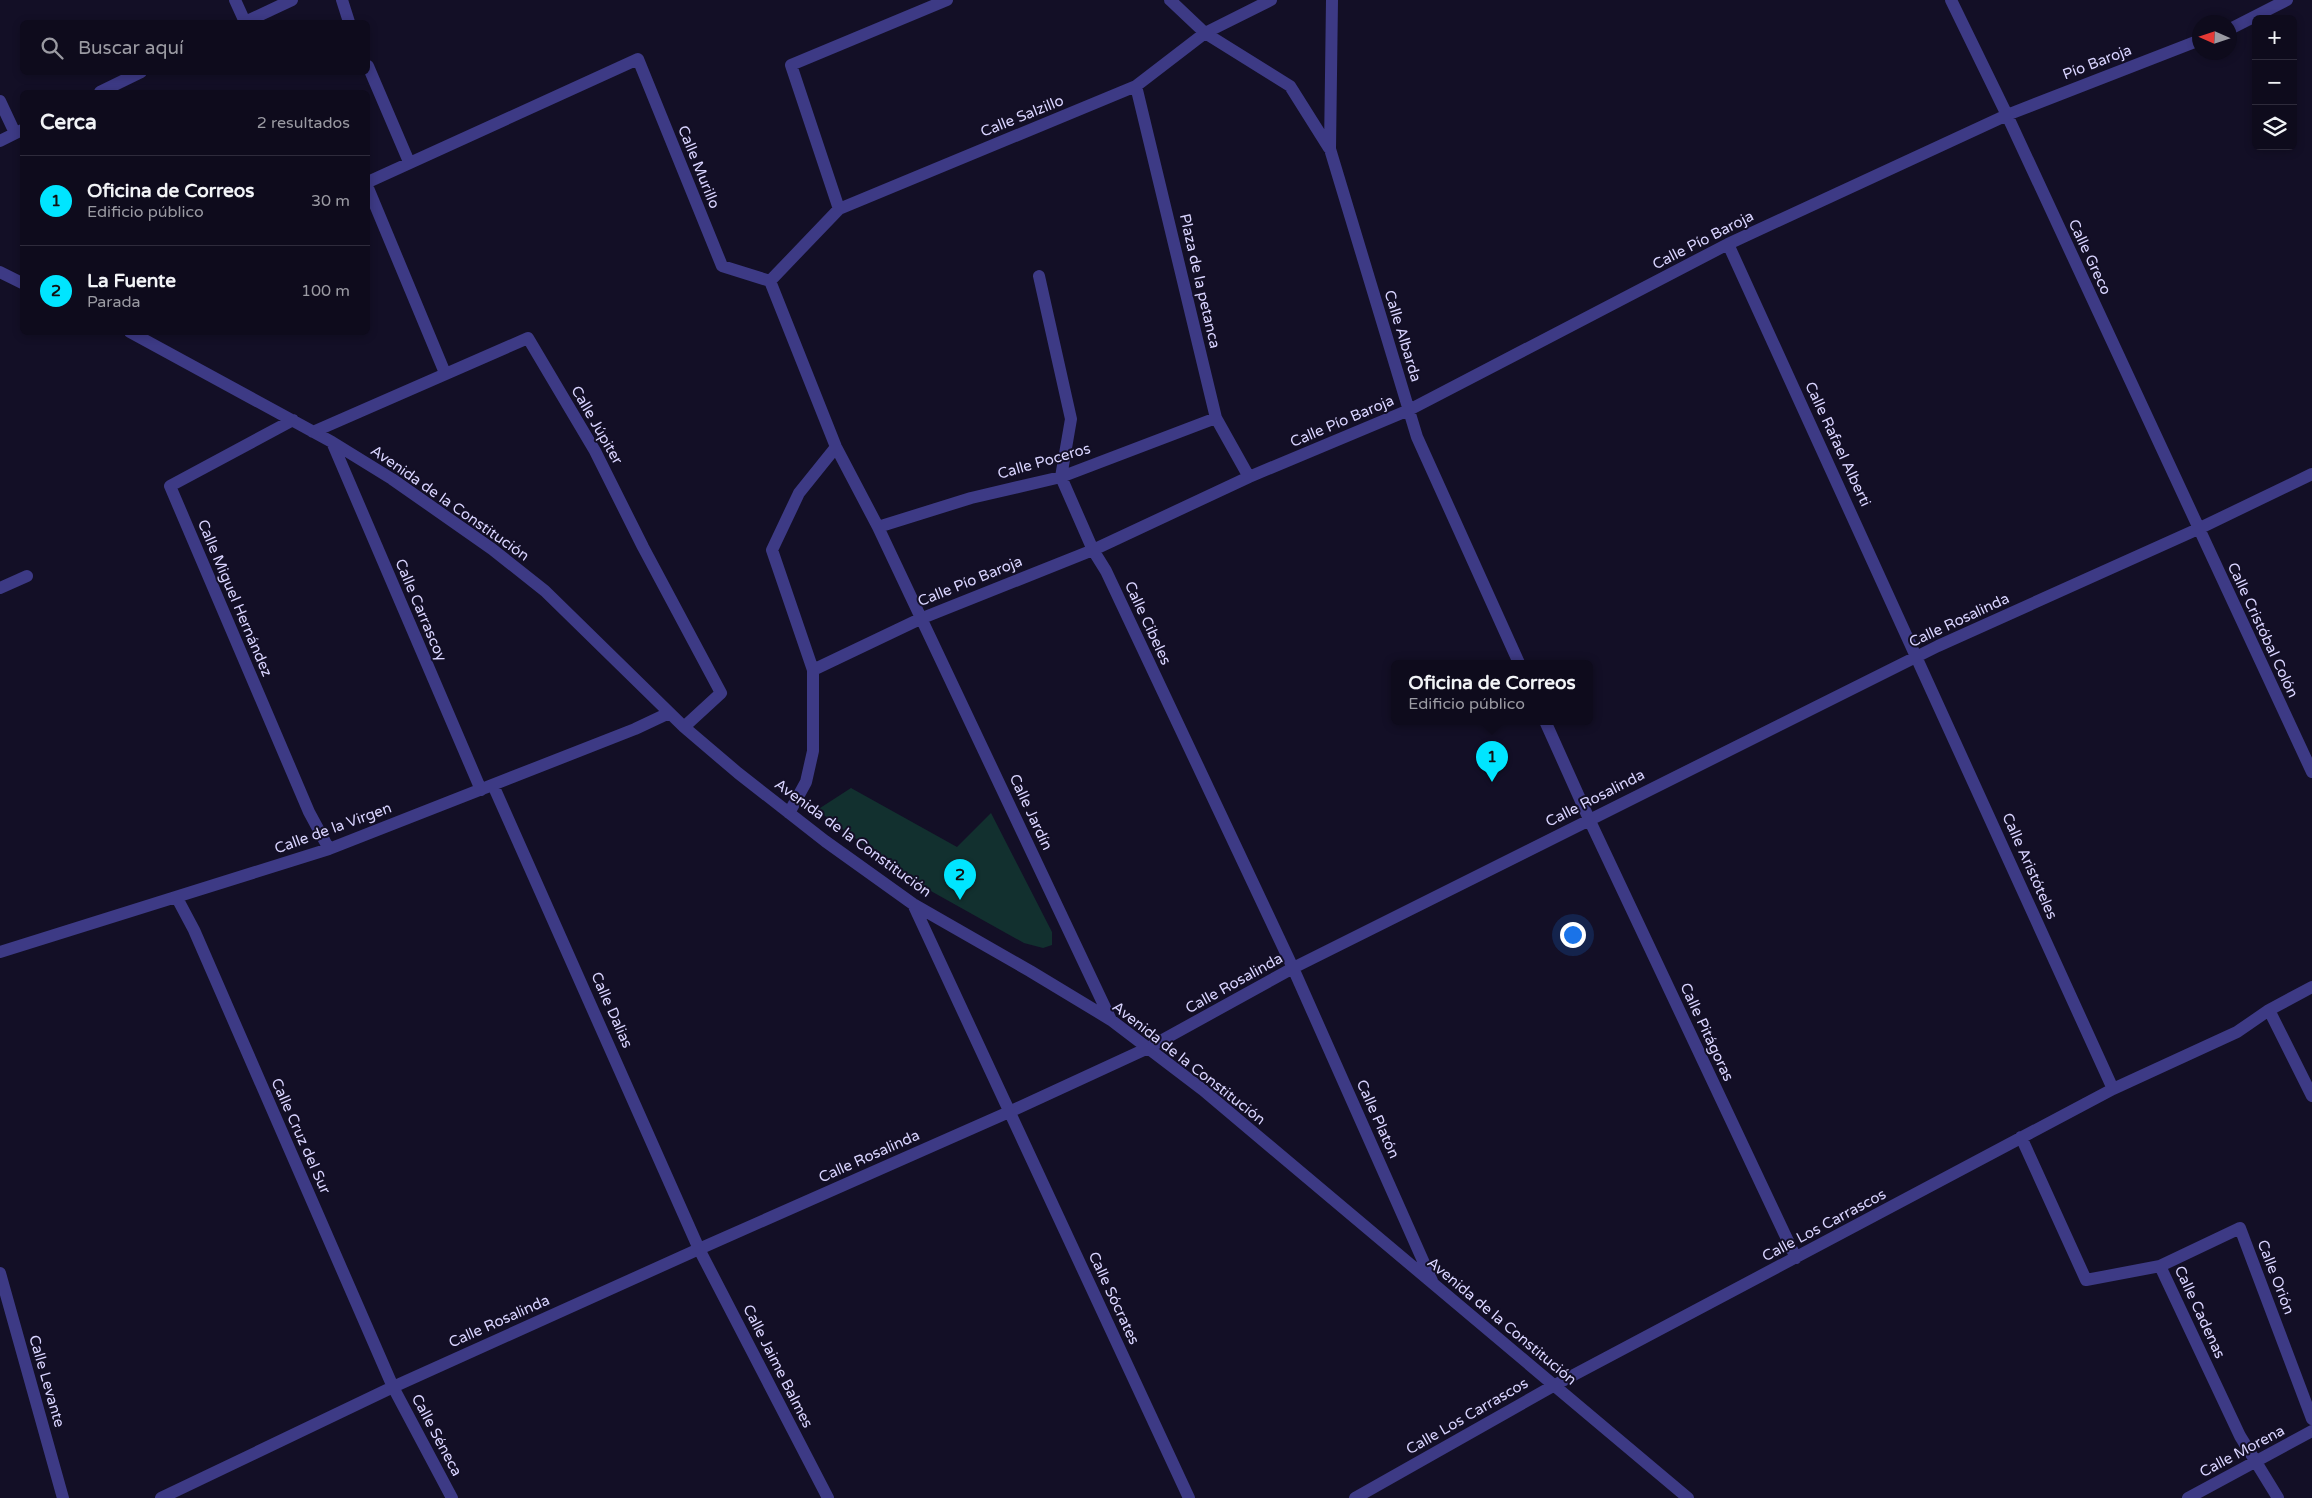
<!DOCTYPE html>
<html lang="es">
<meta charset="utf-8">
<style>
body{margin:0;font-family:"Varela Round",sans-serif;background:#1c1929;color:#f1f3f6}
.controls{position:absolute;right:15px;top:15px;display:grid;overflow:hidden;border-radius:8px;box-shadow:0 2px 8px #0003}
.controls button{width:45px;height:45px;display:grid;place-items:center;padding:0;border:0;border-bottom:1px solid #2e2b3b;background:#0e0b1c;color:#f1f3f6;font:25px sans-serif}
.compass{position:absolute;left:2192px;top:15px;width:45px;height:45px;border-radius:50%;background:#0e0b1c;box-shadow:0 2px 8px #0003;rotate:273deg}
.you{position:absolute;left:1572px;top:934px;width:18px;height:18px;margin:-12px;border:4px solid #fff;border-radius:50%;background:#1a73e8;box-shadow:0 0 0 8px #1a73e833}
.badge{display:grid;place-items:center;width:32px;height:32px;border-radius:50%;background:#00e5ff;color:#111;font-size:16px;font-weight:700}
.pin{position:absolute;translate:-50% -41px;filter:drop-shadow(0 1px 2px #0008)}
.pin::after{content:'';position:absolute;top:26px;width:18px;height:15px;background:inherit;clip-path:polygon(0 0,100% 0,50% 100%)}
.popup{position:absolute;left:1391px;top:660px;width:202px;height:65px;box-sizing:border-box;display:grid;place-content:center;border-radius:8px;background:#0e0b1c;filter:drop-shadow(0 1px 4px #0005);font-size:16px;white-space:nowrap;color:#9b9ba3}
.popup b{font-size:19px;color:#f1f3f6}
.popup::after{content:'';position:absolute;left:50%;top:100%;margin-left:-10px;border:10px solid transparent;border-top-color:#0e0b1c}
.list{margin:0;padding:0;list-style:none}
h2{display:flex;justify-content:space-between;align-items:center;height:65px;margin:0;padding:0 20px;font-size:21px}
h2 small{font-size:16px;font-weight:400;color:#9b9ba3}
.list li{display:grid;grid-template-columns:32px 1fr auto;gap:15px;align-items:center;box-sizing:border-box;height:90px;padding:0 20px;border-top:1px solid #2e2b3b}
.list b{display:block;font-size:19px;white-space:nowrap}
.list p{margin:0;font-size:16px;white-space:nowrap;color:#9b9ba3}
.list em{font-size:16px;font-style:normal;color:#9b9ba3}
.icon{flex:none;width:28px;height:28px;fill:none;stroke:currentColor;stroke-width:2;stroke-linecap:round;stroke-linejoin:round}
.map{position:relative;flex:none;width:2312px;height:1498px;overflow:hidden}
.search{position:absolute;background:#0e0b1c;box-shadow:0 2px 8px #0003;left:20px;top:20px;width:350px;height:55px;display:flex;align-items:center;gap:12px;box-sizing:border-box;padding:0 18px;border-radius:8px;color:#9b9ba3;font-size:19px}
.panel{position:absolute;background:#0e0b1c;box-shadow:0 2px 8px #0003;left:20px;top:90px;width:350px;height:245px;border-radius:8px}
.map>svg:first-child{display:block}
</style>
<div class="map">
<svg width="2312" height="1498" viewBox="0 0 2312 1498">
<rect width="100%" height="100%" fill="#130f26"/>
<path fill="#12302f" d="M851 788 957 847 991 813 1052 932V945L1043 948 1024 943 913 881 817 810Z"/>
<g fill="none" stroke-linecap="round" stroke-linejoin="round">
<path stroke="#3d3a85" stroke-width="12" d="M235 0 245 22
M342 0 349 22
M1170 0 1205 33 1271 0
M1332 0 1330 149 1417 437 1519 663
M1951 0 2007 115 2312 772
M245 22 292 0
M2230 29 2287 0
M368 66 409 162
M1136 86 1216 418 1249 477
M100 92 141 72
M0 101 15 133
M0 141 22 130
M368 182 638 59 722 266 770 281 836 447 878 527 1111 1020
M368 188 445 373
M839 209 791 65 947 0
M1728 244 2113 1089
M0 272 22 283
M1039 276 1071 419 1061 477 1093 550 1106 571 1293 968 1432 1281
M770 281 839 209 1136 86 1205 33 1290 86 1329 148
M130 332 332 442 392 479 492 549 545 591 684 727 738 773 825 841 913 904 1030 971 1111 1020 1203 1090 1688 1498
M293 420 170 486 309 812 329 849
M313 432 528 338 595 451 643 547 721 693 684 727
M332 442 481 790
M878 527 971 498 1061 477 1216 418
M0 588 27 576
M813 670 772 550 799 493 836 447
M1545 721 1589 819 1796 1258
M493 785 699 1249 828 1498
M789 813 806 782 813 751V670L920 619 1093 550 1249 477 1409 410 1728 244 2007 115 2200 40
M177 898 194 930 393 1387 452 1498
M913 904 1189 1498
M0 952 329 849 635 729 669 713
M2269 1010 2312 1096
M2021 1137 2086 1280 2160 1266 2240 1436 2278 1498
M2160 1266 2240 1228 2312 1419
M0 1273 63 1498
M161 1498 393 1387 699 1249 1009 1112 1148 1048 1293 968 1938 646 2198 529 2312 474
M1355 1498 1553 1386 2113 1089 2237 1032 2269 1010 2312 987
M2188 1498 2312 1431"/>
</g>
<g text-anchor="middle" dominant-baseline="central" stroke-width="4" stroke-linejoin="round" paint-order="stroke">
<g font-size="15" fill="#d9d4ff" stroke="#130f26">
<text transform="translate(2097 62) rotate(-21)">Pío Baroja</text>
<text transform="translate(1022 116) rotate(-22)">Calle Salzillo</text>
<text transform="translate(699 167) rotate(68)">Calle Murillo</text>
<text transform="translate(1703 240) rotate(-27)">Calle Pío Baroja</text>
<text transform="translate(2090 257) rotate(65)">Calle Greco</text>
<text transform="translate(1200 281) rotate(77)">Plaza de la petanca</text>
<text transform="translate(1403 336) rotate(73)">Calle Albarda</text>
<text transform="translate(1342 421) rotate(-23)">Calle Pío Baroja</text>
<text transform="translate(597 425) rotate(60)">Calle Júpiter</text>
<text transform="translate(1838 444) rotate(65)">Calle Rafael Alberti</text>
<text transform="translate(1044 461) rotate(-16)">Calle Poceros</text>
<text transform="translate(450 503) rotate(35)">Avenida de la Constitución</text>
<text transform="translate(970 581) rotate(-22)">Calle Pío Baroja</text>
<text transform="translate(235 598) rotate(67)">Calle Miguel Hernández</text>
<text transform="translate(421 610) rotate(67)">Calle Carrascoy</text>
<text transform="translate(1959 620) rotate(-25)">Calle Rosalinda</text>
<text transform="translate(1148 623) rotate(65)">Calle Cibeles</text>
<text transform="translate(2263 630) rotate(65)">Calle Cristóbal Colón</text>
<text transform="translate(1595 798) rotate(-27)">Calle Rosalinda</text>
<text transform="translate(1031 812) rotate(65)">Calle Jardín</text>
<text transform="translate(333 828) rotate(-20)">Calle de la Virgen</text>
<text transform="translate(853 838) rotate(36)">Avenida de la Constitución</text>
<text transform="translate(2030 866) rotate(66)">Calle Aristóteles</text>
<text transform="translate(1234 983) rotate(-29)">Calle Rosalinda</text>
<text transform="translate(612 1010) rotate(66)">Calle Dalias</text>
<text transform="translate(1707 1032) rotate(65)">Calle Pitágoras</text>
<text transform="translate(1189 1063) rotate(38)">Avenida de la Constitución</text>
<text transform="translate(1378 1119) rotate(66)">Calle Platón</text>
<text transform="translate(301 1136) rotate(66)">Calle Cruz del Sur</text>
<text transform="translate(869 1156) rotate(-24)">Calle Rosalinda</text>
<text transform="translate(1824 1225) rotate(-28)">Calle Los Carrascos</text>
<text transform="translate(2276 1277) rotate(69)">Calle Orión</text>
<text transform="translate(1114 1298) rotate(65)">Calle Sócrates</text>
<text transform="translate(2200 1312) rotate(65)">Calle Cadenas</text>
<text transform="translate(499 1321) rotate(-24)">Calle Rosalinda</text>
<text transform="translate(1502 1321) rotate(40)">Avenida de la Constitución</text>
<text transform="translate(778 1366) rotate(63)">Calle Jaime Balmes</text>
<text transform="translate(47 1381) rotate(74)">Calle Levante</text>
<text transform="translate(1467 1416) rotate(-30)">Calle Los Carrascos</text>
<text transform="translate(437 1435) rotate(62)">Calle Séneca</text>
<text transform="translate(2242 1451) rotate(-28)">Calle Morena</text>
</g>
</g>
</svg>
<div class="controls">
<button>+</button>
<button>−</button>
<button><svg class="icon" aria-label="layers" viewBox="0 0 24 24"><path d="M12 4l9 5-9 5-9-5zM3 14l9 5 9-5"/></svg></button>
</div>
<svg class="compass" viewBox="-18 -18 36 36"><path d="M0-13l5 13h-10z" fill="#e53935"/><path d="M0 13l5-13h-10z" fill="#9b9ba3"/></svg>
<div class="you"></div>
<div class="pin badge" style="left:1492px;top:782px">1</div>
<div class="popup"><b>Oficina de Correos</b>Edificio público</div>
<div class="pin badge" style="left:960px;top:900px">2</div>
<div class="search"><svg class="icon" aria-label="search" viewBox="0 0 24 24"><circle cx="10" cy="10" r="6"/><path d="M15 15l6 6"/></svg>Buscar aquí</div>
<section class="panel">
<h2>Cerca<small>2 resultados</small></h2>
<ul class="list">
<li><span class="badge">1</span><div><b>Oficina de Correos</b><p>Edificio público</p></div><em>30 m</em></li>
<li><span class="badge">2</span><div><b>La Fuente</b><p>Parada</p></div><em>100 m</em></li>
</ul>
</section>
</div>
